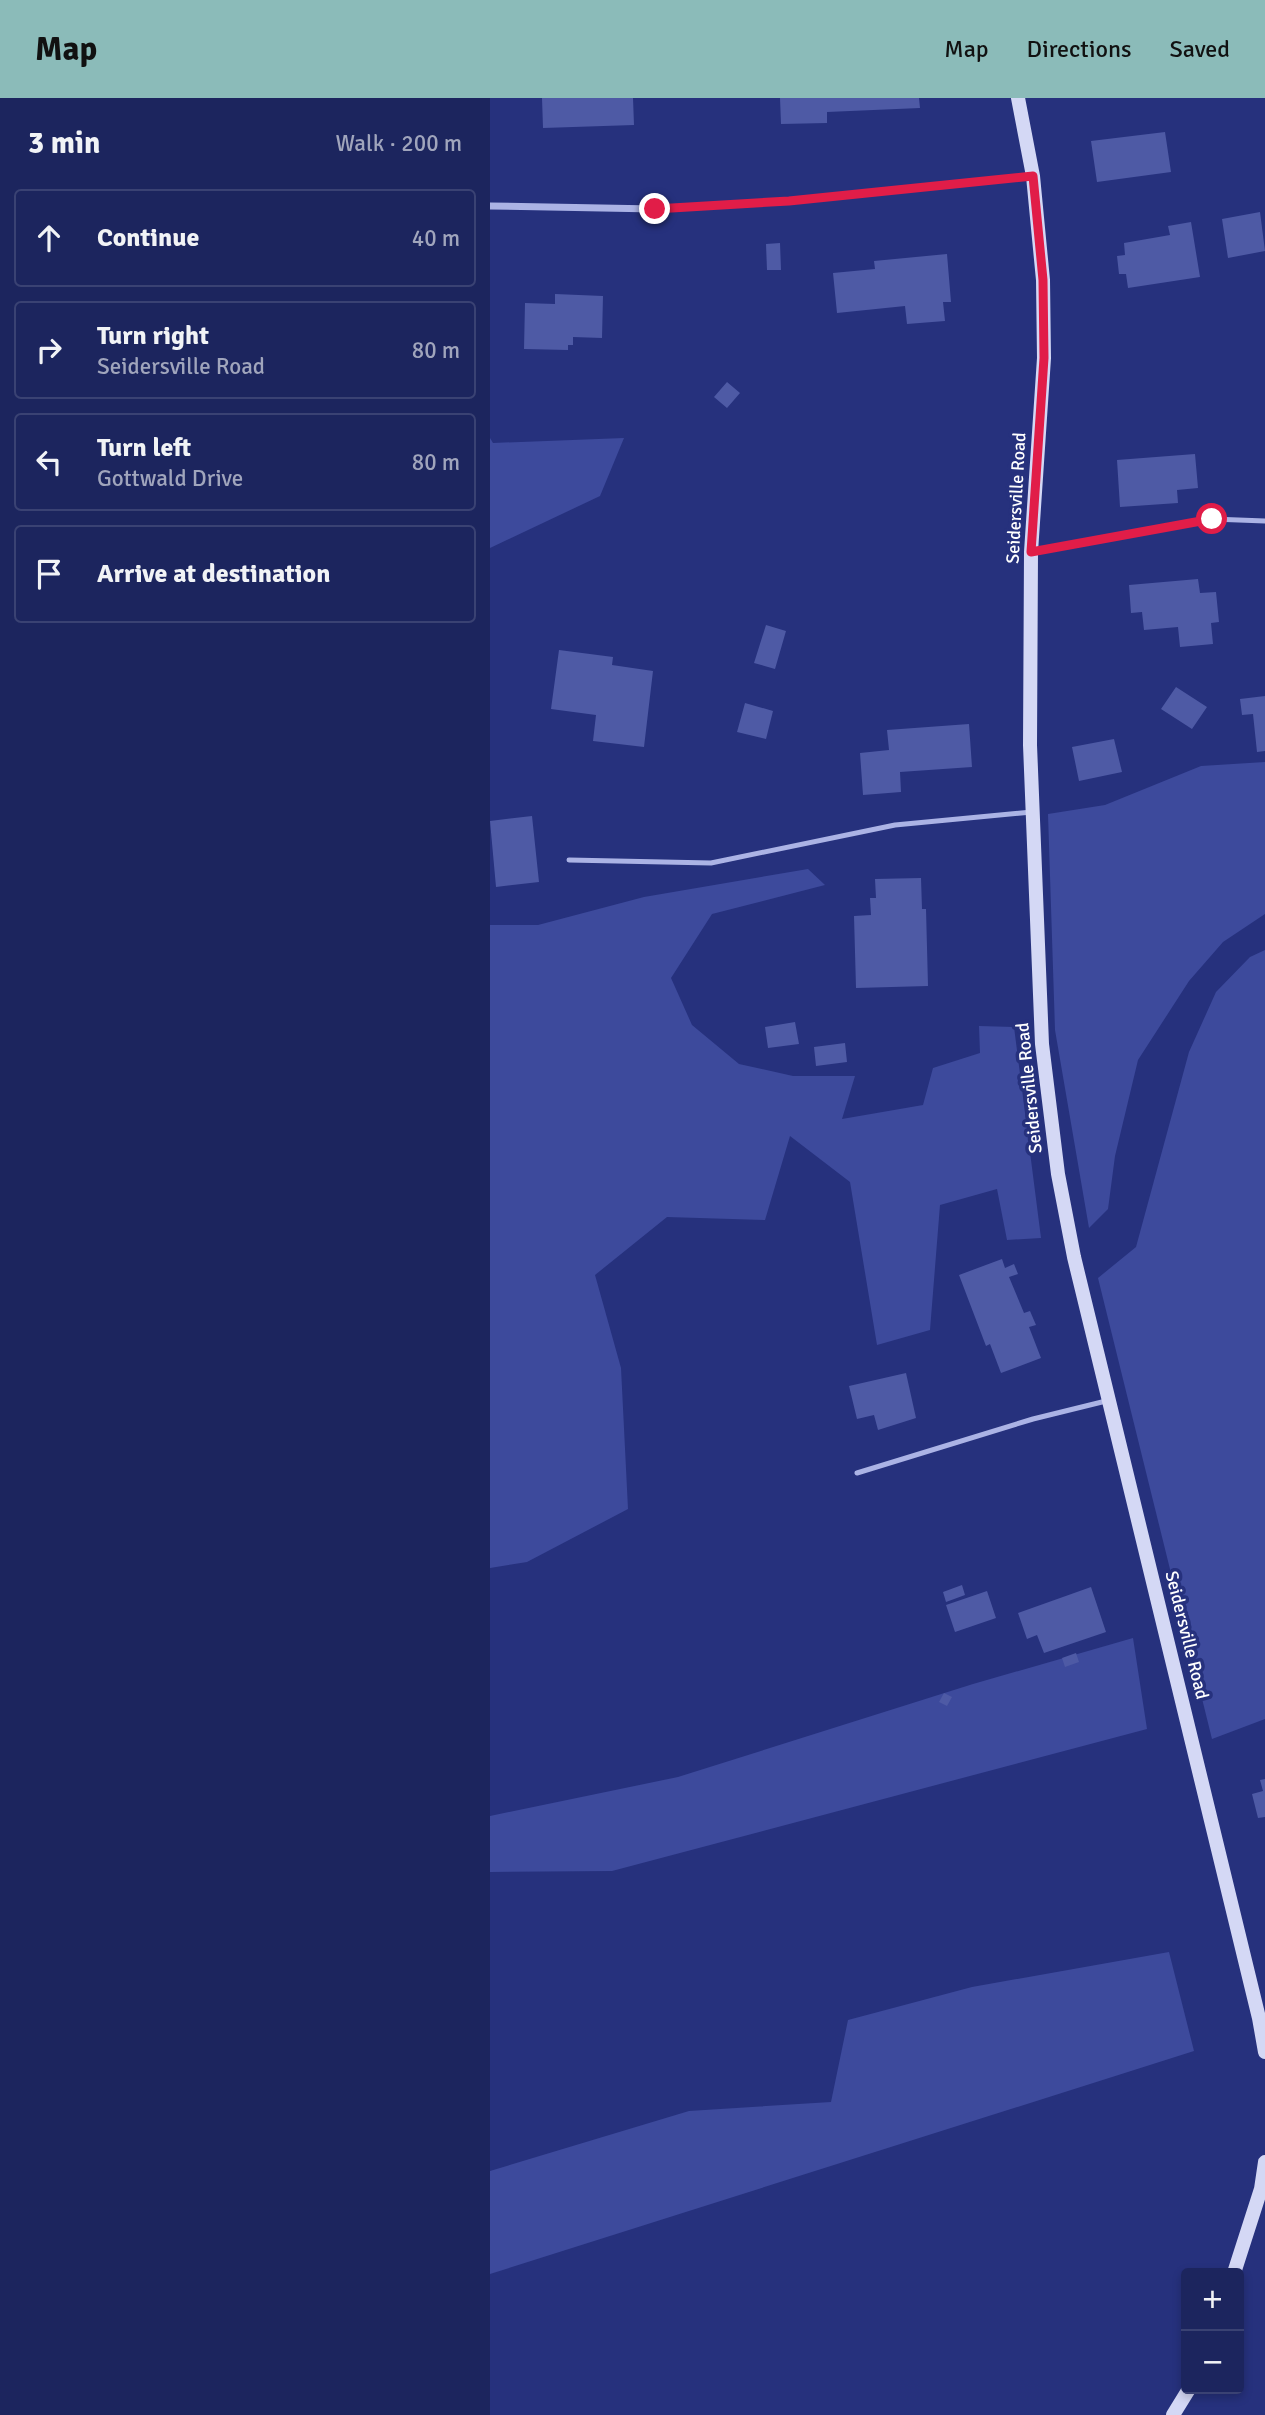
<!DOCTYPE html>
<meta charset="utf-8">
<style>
body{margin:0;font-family:Signika,sans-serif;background:#252d64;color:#f1f3f6}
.controls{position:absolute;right:21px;bottom:21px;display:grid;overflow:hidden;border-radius:7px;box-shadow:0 4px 10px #0003}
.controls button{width:63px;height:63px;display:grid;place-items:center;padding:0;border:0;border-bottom:2px solid #3a4273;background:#1c255e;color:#f1f3f6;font:35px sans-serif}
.stop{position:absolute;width:21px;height:21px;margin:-16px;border:5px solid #e11d48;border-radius:50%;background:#fff}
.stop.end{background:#e11d48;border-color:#fff;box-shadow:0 2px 7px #0008}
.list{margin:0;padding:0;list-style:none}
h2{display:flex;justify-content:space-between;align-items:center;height:91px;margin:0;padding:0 28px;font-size:30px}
h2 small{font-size:23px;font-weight:400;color:#a0a5bc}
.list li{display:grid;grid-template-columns:46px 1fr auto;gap:21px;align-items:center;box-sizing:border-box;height:98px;margin:0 14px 14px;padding:0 14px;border:2px solid #3a4273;border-radius:7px}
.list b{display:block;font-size:26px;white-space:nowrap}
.list p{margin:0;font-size:23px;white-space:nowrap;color:#a0a5bc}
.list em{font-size:23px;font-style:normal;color:#a0a5bc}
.icon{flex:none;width:38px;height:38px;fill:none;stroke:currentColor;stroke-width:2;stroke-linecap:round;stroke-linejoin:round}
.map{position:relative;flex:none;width:775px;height:2317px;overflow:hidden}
header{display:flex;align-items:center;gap:42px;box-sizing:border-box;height:98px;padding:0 35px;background:#8bbbb9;color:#111}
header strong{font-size:33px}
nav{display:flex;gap:38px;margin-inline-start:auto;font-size:24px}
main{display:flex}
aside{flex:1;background:#1c255e}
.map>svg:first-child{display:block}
</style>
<header>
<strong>Map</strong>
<nav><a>Map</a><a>Directions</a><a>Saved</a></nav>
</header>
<main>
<aside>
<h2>3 min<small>Walk · 200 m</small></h2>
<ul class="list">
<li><svg class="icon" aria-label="ahead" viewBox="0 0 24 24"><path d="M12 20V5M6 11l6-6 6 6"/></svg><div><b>Continue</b></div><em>40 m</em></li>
<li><svg class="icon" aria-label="right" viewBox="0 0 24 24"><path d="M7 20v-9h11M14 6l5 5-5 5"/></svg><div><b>Turn right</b><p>Seidersville Road</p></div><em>80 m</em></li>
<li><svg class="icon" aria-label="left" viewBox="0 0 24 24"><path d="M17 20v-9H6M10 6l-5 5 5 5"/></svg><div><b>Turn left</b><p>Gottwald Drive</p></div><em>80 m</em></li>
<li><svg class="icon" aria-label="arrive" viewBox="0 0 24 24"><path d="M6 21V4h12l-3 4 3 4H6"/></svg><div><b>Arrive at destination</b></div></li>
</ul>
</aside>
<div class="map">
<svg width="775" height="2317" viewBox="0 0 775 2317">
<rect width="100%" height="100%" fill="#26317d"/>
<path fill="#3d4a9c" d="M0 340 3 345 134 340 110 398 0 450Z
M775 664V816L733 844 699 883 648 962 625 1058 618 1111 599 1130 565 932 558 716 615 707 711 668Z
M318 771 335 787 222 816 181 880 202 927 249 966 303 978H365L352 1021 433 1007 443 970 490 955 489 928 524 929 551 1140 517 1142 507 1091 450 1107 440 1232 387 1247 360 1084 300 1038 275 1122 177 1119 105 1177 131 1270 138 1411 37 1464 0 1470V827H48L154 799Z
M775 852V1621L722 1641 608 1180 646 1149 699 954 726 894 760 859Z
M643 1540 657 1631 122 1773 0 1774V1718L188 1679 483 1586Z
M679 1854 704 1953 0 2176V2073L199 2013 341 2004 358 1922 482 1889Z"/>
<path fill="#4e5aa5" d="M52 0H143L144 27 53 30Z
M290 0H429L430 10 337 14V25L291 26Z
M675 34 681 74 607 84 601 43Z
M770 114 775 153 738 160 732 121Z
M701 124 710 179 638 190 636 176H629L627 158 635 157 634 145 680 137 678 128Z
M290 145 291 172H277L276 146Z
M457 156 461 204H453L455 223 417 226 415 208 347 215 343 175 385 171 384 163Z
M65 196 113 198 112 240 83 239V247H78V252L34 251 35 205 65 206Z
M237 284 250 295 237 310 224 299Z
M705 356 708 390 687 392 688 405 630 409 627 362Z
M708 481 710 495 726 494 729 524 721 525 723 546 690 549 688 529 654 532 652 514 641 515 639 487Z
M276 527 296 533 285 571 264 565Z
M69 552 123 559 122 567 163 573 154 649 103 643 106 617 61 611Z
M686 589 717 609 702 631 671 611Z
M775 598V653L767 654 763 616 752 617 750 601Z
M255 605 283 613 276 641 247 634Z
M479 626 482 669 410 674 411 694 373 697 370 655 399 652 397 632Z
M624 641 632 674 589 683 582 649Z
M42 718 49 784 6 789 0 723Z
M431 780 432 811H436L438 888 366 890 364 818 381 817 380 800H386L385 781Z
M305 924 309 946 278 950 275 929Z
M355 945 357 964 326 968 324 949Z
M512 1161 515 1170 524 1166 528 1176 519 1179 534 1215 540 1213 546 1227 539 1229 551 1260 511 1275 500 1246 496 1248 469 1177Z
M416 1275 426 1320 388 1332 384 1317 367 1321 359 1288Z
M472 1487 475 1497 456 1504 453 1494Z
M601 1489 616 1534 554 1555 547 1537 537 1541 528 1515Z
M497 1493 506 1520 465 1534 456 1507Z
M586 1555 589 1564 575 1569 572 1560Z
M454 1595 462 1599 457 1608 449 1604Z
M775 1681V1719L768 1720 762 1696 773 1693 770 1682Z"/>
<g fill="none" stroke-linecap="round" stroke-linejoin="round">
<path stroke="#abb3e5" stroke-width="5" d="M541 454 722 421 775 423
M79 762 221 765 405 727 542 714
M367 1375 543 1321 616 1303"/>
<path stroke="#abb3e5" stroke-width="7" d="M0 108 165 111 299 103 543 78"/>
<path stroke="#d4d8f5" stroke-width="14" d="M528 0 543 78 553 182 554 260 541 454 540 647 552 946 568 1076 584 1159 769 1920 775 1954
M744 2175 771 2091 775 2064
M683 2317 699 2291"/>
</g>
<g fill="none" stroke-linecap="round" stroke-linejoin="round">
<path stroke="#e11d48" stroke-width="9" d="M165 111 299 103 543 78 553 182 554 260 541 454 722 421"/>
</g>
<g text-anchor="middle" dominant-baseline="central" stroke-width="7" stroke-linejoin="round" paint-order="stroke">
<g font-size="18" fill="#fff" stroke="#26317d">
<text transform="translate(526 400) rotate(-87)">Seidersville Road</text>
<text transform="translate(539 990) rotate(-96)">Seidersville Road</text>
<text transform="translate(697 1537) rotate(76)">Seidersville Road</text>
</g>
</g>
</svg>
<div class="controls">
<button>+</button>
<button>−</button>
</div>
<div class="stop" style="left:722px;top:421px"></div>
<div class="stop end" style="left:165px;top:111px"></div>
</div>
</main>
